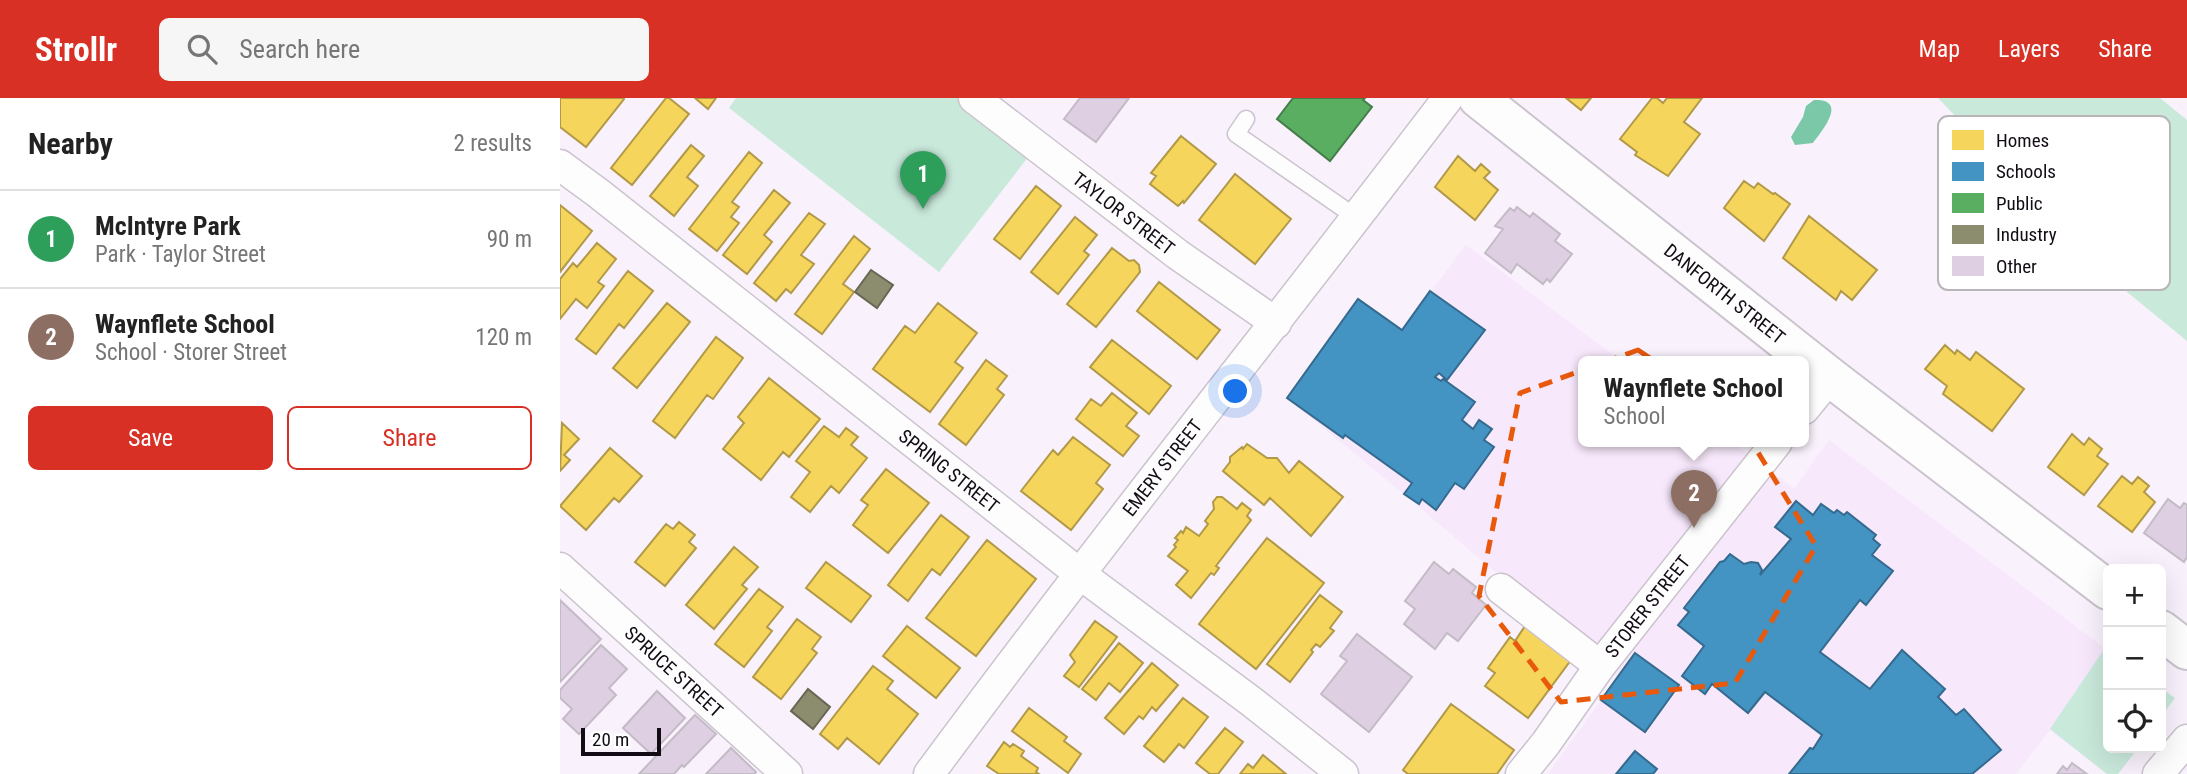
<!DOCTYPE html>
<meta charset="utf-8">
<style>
body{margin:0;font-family:"Roboto Condensed",sans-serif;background:#f6f6f6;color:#222}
.controls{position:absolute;right:21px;bottom:21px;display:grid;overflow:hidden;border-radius:10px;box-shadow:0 7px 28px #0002}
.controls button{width:63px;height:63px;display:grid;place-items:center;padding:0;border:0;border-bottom:2px solid #e0e0e0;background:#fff;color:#222;font:35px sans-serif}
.scale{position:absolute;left:21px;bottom:18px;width:80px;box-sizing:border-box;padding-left:7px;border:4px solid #130c15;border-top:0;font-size:19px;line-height:24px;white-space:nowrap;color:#130c15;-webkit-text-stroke:5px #fff;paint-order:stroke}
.you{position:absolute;left:676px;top:294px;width:24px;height:24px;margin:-18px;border:5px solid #fff;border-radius:50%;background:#1a73e8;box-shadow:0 0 0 10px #1a73e833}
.badge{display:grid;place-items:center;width:46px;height:46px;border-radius:50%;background:#d93025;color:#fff;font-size:23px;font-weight:700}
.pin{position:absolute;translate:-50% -58px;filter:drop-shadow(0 2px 4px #0008)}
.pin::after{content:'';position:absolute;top:37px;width:24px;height:21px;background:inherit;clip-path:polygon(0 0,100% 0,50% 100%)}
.popup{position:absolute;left:1018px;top:258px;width:231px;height:91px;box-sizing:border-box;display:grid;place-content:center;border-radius:10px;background:#fff;filter:drop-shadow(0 2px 5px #0005);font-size:23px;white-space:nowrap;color:#767676}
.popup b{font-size:26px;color:#222}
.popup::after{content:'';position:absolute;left:50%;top:100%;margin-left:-14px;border:14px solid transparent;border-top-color:#fff}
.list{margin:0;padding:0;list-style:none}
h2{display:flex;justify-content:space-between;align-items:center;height:91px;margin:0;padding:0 28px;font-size:30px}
h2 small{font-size:23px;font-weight:400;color:#767676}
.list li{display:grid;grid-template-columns:46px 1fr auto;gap:21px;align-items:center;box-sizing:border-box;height:98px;padding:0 28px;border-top:2px solid #e0e0e0}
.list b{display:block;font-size:26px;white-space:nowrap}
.list p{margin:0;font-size:23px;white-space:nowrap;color:#767676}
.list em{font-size:23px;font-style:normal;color:#767676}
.actions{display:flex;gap:14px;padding:21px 28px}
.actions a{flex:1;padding:16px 0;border:2px solid #d93025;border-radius:10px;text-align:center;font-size:24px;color:#d93025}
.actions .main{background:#d93025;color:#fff}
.icon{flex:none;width:38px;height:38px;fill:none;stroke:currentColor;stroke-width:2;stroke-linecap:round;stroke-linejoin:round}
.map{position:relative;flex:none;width:1627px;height:676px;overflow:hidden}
header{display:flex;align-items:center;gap:42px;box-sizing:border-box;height:98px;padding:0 35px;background:#d93025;color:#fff}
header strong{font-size:33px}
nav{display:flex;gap:38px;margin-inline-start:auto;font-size:24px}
.search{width:490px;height:63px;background:#f6f6f6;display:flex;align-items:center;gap:18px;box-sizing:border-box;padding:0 24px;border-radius:10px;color:#767676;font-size:26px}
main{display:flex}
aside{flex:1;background:#fff}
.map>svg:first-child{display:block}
</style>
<header>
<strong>Strollr</strong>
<div class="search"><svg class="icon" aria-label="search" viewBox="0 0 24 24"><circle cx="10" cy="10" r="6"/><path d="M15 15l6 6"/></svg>Search here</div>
<nav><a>Map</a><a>Layers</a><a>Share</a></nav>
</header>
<main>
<aside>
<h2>Nearby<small>2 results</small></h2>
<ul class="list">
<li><span class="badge" style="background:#2e9e5b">1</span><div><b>McIntyre Park</b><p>Park · Taylor Street</p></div><em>90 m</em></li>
<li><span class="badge" style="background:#8d6e63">2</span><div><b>Waynflete School</b><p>School · Storer Street</p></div><em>120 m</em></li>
</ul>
<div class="actions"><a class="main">Save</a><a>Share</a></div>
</aside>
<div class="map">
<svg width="1627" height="676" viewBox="0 0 1627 676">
<rect width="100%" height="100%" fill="#f9f1fb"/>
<path fill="#f7e8fb" d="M906 147 1063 264H1024V344H1172L1234 391 1269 342 1548 553V650H1578L1558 676H1547L1490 632 1456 676H988L1058 579 844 396 727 300 798 201 842 232Z"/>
<path fill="#c9e9db" d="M176 0H414L476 49 379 174 169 10Z
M1378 0H1600L1627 22V243L1550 180Z
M1545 550 1548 553V650H1578L1558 676H1547L1490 631Z
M1601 590 1615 600 1601 619Z"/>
<path fill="#7ac8a7" d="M1254 2C1289 1 1262 33 1253 45L1235 47 1231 39 1243 19 1246 8Z"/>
<path fill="#f6d55c" stroke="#b29947" stroke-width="2" d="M0 0H63L64 1 26 49 0 29Z
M106 0H109L129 16 72 87 51 70Z
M135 0H156L148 11Z
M1006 0H1031L1021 12Z
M1092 0H1097L1103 5 1107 0H1142L1124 24 1140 36 1108 78 1075 57 1077 54 1060 41Z
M621 38 656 66 624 105 623 103 618 108 590 86 596 78 591 75Z
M131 47 144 58 127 79 138 88 114 118 90 98Z
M189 54 202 65 172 104 179 109 171 119 179 125 157 153 129 131Z
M898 58 915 73 921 66 930 74 924 80 938 92 915 122 875 89Z
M675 76 731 121 695 166 639 122Z
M1184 83 1194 90 1198 85 1213 96 1215 95 1230 106 1204 143 1164 110Z
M476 88 501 108 460 161 434 141Z
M214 92 230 105 204 137 212 144 187 176 163 157Z
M0 107 32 133 0 174Z
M249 115 265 126 241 157 254 166 231 195 226 191 216 203 194 185Z
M1249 118 1317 172 1292 202 1281 193 1276 202 1223 160Z
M515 119 537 137 524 153 529 157 498 196 471 174Z
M294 138 310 151 283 186 294 194 262 236 235 216Z
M37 145 56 161 38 184 44 188 27 210 16 201 0 221V181L13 165 17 169Z
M552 150 569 163 574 162 579 167 580 174 536 229 507 206Z
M68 173 93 193 64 230 59 226 36 256 16 241Z
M599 184 660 232 637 261 577 213Z
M107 205 130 224 77 290 53 270Z
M378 205 417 235 395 264 403 270 370 314 313 271 345 228 355 235Z
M156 239 183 260 153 301 147 297 115 340 93 323Z
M552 242 611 288 589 316 530 269Z
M1385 247 1395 256 1397 252 1410 262 1416 254 1464 291 1432 333 1383 296 1387 288 1365 271Z
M426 262 447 278 437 291 444 297 406 347 379 326Z
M209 280 260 321 229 359 223 354 201 382 163 351 184 325 178 319Z
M552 295 577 315 566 328 579 338 563 358 516 321 531 301 541 308Z
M2 325 19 341 4 357 10 362 0 373Z
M264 328 279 339 286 330 298 339 291 347 307 360 279 395 271 388 250 414 231 399 250 374 236 363Z
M1512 336 1524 347 1529 340 1542 351 1537 358 1548 366 1524 397 1488 369Z
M513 339 550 367 536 385 543 391 511 432 461 393 493 352 498 357Z
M687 346 707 360H717L729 375 739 363 783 399 751 438 710 400 704 407 663 373 670 364V359L682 349 683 351Z
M50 350 82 378 59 404 54 400 26 432 0 408Z
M326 371 369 405 328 455 293 427 308 407 301 402Z
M1562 378 1572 386 1578 379 1589 388 1584 394 1595 404 1572 434 1538 408Z
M657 399H662L677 411 682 405 691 412 687 418 691 422 656 468 659 470 654 477 651 475 631 500 616 487 628 473 608 458 616 449 614 447 618 442 615 440 621 433 623 435 626 429 639 438 648 426 645 423 654 411 653 404Z
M381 417 409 439 380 477 372 471 348 503 328 487Z
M119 424 135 437 129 444 136 450 105 488 75 464 106 426 113 431Z
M707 440 764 485 696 571 639 526Z
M427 442 476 481 416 558 366 520Z
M174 449 198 469 182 487 187 491 154 531 126 507Z
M266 464 311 498 291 524 246 490Z
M199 491 223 509 207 529 212 533 184 569 155 546Z
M760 497 782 514 770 530 774 533 760 549 756 546 751 552 753 554 730 584 707 566Z
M237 521 261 539 252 551 257 555 221 601 193 579Z
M535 523 557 539 519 589 504 578 515 564 510 557Z
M347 528 400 570 376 600 323 558Z
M965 528 1011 562 968 620 925 588 935 575 928 570 950 539 955 543Z
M559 545 583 565 560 594 549 585 536 602 522 591Z
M592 565 618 587 596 613 592 609 583 621 579 618 564 636 545 620Z
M313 568 333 583 327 591 358 616 319 666 287 640 278 651 260 636Z
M623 600 648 619 624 650 619 646 604 664 584 648Z
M891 606 954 652 937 676H848L843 672Z
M469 610 507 639 504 643 521 656 508 675 452 633Z
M665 630 683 644 658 676H650L636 665Z
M444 644 450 649 453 646 464 653 461 658 478 670 476 674 479 676H439L427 668Z
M703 657 726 676H680L688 666 693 670Z"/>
<path fill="#4393c3" stroke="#356a8f" stroke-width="2" d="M870 193 925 232 887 282 879 275 875 279 881 283 883 281 915 304 902 322 913 331 919 322 932 331 924 342 934 349 904 391 895 385 876 412 862 401 859 406 844 396 852 385 785 337 783 340 727 300 798 201 842 232Z
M1236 403 1253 417 1261 406 1274 415 1277 412 1284 417 1287 414 1316 437 1313 441 1320 447 1312 457 1333 473 1306 507 1300 502 1260 554 1310 591 1342 552 1385 591 1378 599 1396 617 1404 611 1441 652 1412 676H1229L1250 650 1253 651 1262 637 1205 594 1188 615 1152 586 1145 596 1122 578 1144 548 1118 527 1129 514 1124 510 1160 464 1164 463 1170 456 1184 466 1191 464 1198 465 1202 472 1200 477 1231 441 1215 429Z
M1075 555 1119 587 1085 634 1041 602Z
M1075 653 1097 671 1093 676H1056Z"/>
<path fill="#5aae61" stroke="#457d4a" stroke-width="2" d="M733 0H805L803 2 812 9 770 63 717 21Z"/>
<path fill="#8c8c6e" stroke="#686653" stroke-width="2" d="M311 172 333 187 317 210 295 194Z
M248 591 270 609 253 631 231 613Z"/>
<path fill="#dfcfe3" stroke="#c3bbc5" stroke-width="2" d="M520 0H569L536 44 504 21Z
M957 109 970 119 973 115 1000 136 995 143 1012 156 990 184 987 181 983 186 957 166 951 175 925 155 943 131 935 128 950 110 954 113Z
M1608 401 1620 410 1624 405 1627 407V459L1624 464 1584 435Z
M874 464 889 476 893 471 916 489 912 495 926 507 898 543 887 535 875 551 844 526 855 511 845 503Z
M0 502 41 541 0 584Z
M797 536 852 579 809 634 761 596 787 563 780 558Z
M41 547 67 571 49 590 56 597 19 636 3 621 12 611 0 600V592Z
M97 593 125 620 91 656 63 630Z
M135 617 156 636 124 669 122 667 114 676H79Z
M171 650 196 674 194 676H146Z
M1512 665 1527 676H1497L1503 668 1507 672Z"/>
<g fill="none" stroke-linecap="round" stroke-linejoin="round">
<g stroke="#cbc3cd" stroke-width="19">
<path id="lane" d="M686 21 676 36 797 120"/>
</g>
<g stroke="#cbc3cd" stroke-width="33">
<g id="street">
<path id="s1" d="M414 0 617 156 716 225"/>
<path id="s2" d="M0 67 38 95 520 476 692 604 783 676"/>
<path d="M1244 311 1270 279"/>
<path id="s3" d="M0 470 227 676"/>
<path d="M941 491 1040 568"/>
<path id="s4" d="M369 676C538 447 716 226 888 0"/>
<path id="s5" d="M961 676 986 645 1040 568 1217 344"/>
<path d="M1598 676 1627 642"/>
</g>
</g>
<g stroke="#cbc3cd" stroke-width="42">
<g id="secondary">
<path id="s6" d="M918 0 1270 279 1548 492"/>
<path d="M1601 532 1627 552"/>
</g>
</g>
<use href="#lane" stroke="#fefdfe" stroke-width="16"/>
<use href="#street" stroke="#fefdfe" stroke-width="30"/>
<use href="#secondary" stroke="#fefdfe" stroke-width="38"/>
</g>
<path fill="none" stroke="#e8590c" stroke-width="5" stroke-dasharray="14 9" stroke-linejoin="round" d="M1078 252 1176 319 1256 448 1175 585 1001 604 919 498 960 295Z"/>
<g text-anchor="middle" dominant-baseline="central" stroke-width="7" stroke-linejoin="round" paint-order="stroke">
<g font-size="19" fill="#130c15" stroke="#fff">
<text stroke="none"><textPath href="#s1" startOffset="189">TAYLOR STREET</textPath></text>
<text stroke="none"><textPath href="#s6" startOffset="315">DANFORTH STREET</textPath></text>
<text stroke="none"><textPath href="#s4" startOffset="385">EMERY STREET</textPath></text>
<text stroke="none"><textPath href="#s2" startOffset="495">SPRING STREET</textPath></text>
<text stroke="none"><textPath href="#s5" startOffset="210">STORER STREET</textPath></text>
<text stroke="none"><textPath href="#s3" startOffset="154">SPRUCE STREET</textPath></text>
</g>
</g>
<rect x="1378" y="18" width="232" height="174" rx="10" fill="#fff" stroke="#b8b6b9" stroke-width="2"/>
<rect x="1392" y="32" width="32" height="20" fill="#f6d55c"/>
<rect x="1392" y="64" width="32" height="19" fill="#4393c3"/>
<rect x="1392" y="95" width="32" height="20" fill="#5aae61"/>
<rect x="1392" y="127" width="32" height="19" fill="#8c8c6e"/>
<rect x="1392" y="158" width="32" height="20" fill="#dfcfe3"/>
<g font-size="19" fill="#130c15">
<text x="1436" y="49">Homes</text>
<text x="1436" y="80">Schools</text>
<text x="1436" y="112">Public</text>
<text x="1436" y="143">Industry</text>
<text x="1436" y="175">Other</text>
</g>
</svg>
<div class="controls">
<button>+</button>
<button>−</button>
<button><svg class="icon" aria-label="locate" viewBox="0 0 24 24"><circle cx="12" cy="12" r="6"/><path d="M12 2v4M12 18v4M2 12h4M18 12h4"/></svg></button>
</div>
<div class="scale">20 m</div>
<div class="you"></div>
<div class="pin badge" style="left:363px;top:111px;background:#2e9e5b">1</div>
<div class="pin badge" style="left:1134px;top:430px;background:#8d6e63">2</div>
<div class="popup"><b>Waynflete School</b>School</div>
</div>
</main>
